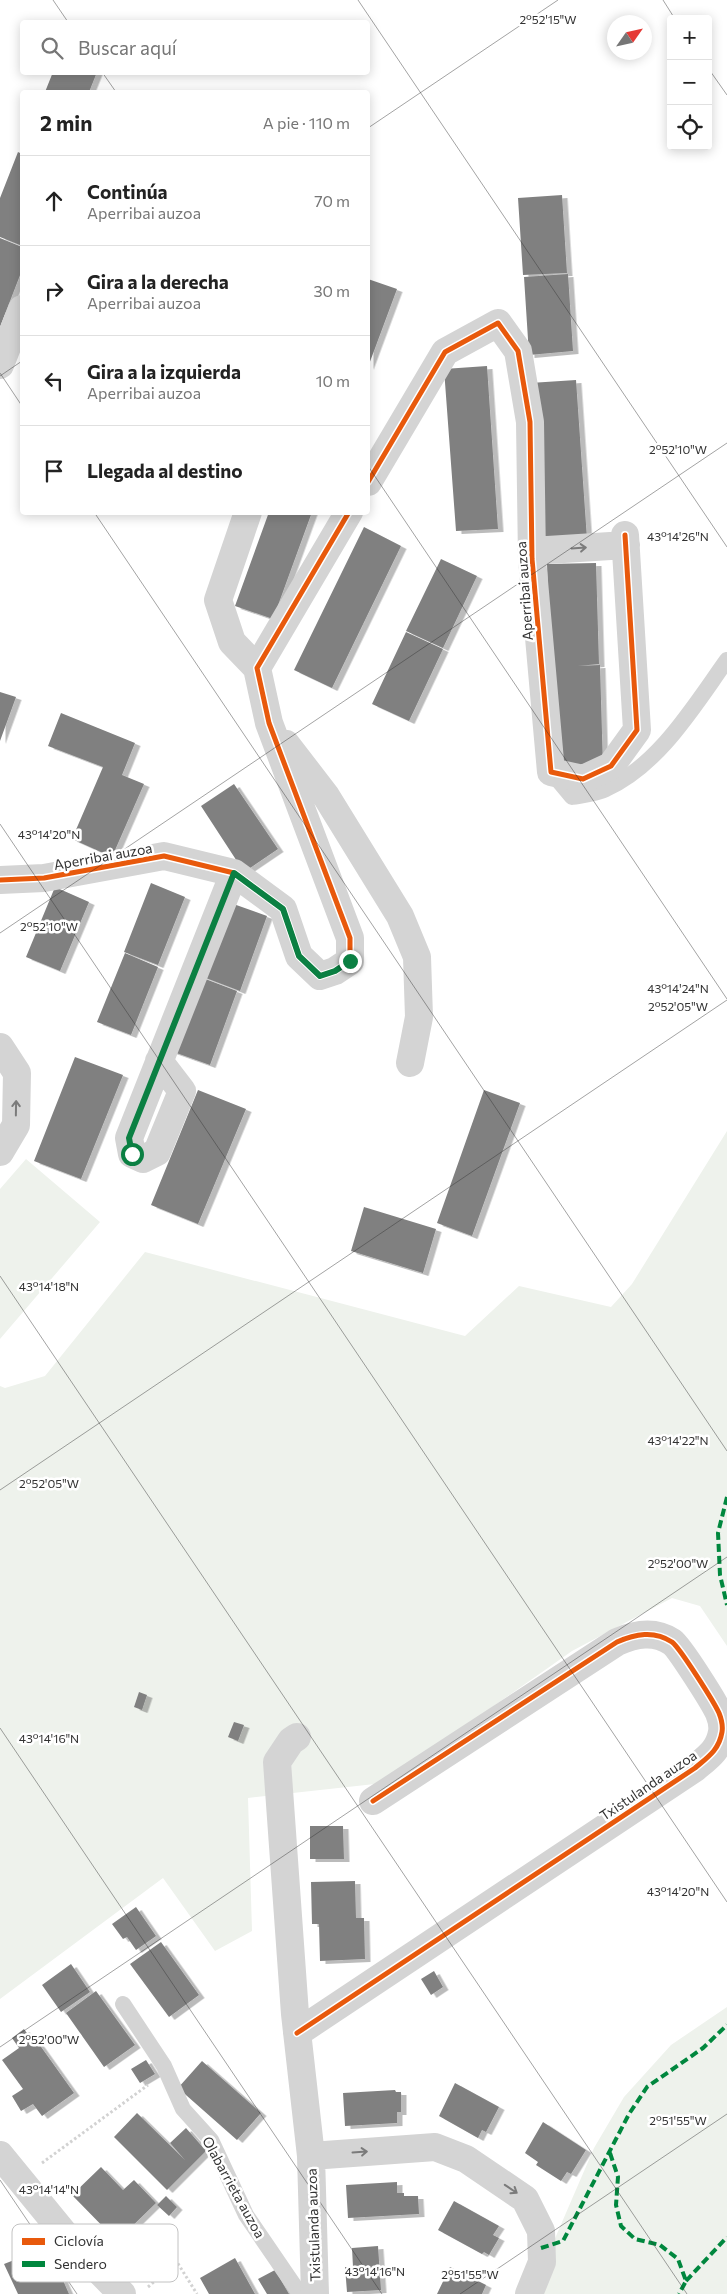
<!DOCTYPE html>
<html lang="es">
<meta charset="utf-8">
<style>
body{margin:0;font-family:Commissioner,sans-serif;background:#f2f2f2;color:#222}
.controls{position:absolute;right:15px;top:15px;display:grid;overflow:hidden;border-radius:5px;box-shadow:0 2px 12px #0003}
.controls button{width:45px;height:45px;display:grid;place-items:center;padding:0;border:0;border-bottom:1px solid #e0e0e0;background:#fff;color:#222;font:25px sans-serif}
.compass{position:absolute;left:607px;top:15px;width:45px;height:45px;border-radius:50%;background:#fff;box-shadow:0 2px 12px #0003;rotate:56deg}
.stop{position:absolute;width:15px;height:15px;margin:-11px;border:4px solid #0b8043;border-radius:50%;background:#fff}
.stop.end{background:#0b8043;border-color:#fff;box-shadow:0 1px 5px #0008}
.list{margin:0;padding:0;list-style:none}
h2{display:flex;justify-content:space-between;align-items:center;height:65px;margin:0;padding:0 20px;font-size:21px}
h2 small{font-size:16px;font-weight:400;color:#767676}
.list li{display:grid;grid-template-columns:32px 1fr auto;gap:15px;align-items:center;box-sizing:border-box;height:90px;padding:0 20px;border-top:1px solid #e0e0e0}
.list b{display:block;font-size:19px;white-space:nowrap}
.list p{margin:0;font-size:16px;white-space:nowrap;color:#767676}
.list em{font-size:16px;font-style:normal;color:#767676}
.icon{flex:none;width:28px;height:28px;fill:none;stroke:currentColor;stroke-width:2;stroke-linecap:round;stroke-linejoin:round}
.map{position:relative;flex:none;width:727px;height:2294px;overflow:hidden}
.search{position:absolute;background:#fff;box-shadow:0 2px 12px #0003;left:20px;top:20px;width:350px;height:55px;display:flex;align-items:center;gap:12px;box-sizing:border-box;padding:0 18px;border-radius:5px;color:#767676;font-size:19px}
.panel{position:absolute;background:#fff;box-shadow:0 2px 12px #0003;left:20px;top:90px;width:350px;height:425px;border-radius:5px}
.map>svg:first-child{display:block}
</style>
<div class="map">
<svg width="727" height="2294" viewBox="0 0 727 2294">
<defs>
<filter id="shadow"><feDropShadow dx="5.5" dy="3" stdDeviation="0" flood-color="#0004"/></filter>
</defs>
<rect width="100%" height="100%" fill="#fff"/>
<path fill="#eef2ec" d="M727 1131V1646L700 1606 672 1598 572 1651 384 1783 248 1798 252 1931 215 1951 163 1878 0 1999V1386L5 1388 45 1376 145 1252 465 1336 519 1286 611 1307 632 1284Z
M26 1159 100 1222 0 1339V1189Z
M727 2007V2294H531L594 2148 624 2097 671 2045Z"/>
<path fill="#808080" filter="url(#shadow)" d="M53 72H97L89 92H45Z
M18 152 22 154V239L20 245 0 237V198Z
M562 195 567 273 523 275 518 198Z
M0 238 22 247V270L0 327Z
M568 274 573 351 529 355 524 277Z
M368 279 397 289 368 367Z
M487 366 498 529 456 531 444 369Z
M576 380 587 539 541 543 530 383Z
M269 512H312L273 619 235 606Z
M364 527 401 546 332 688 294 670Z
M441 559 477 576 443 648 406 631Z
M596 563 599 664 578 666 600 665 603 767 554 768 547 564Z
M406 632 443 649 409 721 372 704Z
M0 692 16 697 0 741Z
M61 713 135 743 122 775 144 784 112 857 72 839 103 767 48 746Z
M234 784 278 849 244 872 201 806Z
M151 883 185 897 158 965 124 952Z
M55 887 89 902 60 971 26 957Z
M225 901 267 916 240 991 198 975Z
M125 953 158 967 131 1035 97 1022Z
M195 975 237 991 210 1065 168 1050Z
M75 1057 123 1075 81 1179 34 1161Z
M198 1090 246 1109 198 1224 151 1205Z
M484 1090 520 1103 472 1236 437 1223Z
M364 1207 436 1229 423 1273 351 1251Z
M139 1692 147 1695 142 1710 134 1707Z
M234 1722 244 1725 238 1741 228 1737Z
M310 1826H343L344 1859H310Z
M355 1881 356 1918H364L365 1959 320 1961 319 1924H312L311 1882Z
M136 1907 156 1936 136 1950 127 1937 123 1939 112 1924Z
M161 1942 199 1995 169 2017 130 1964Z
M71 1964 90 1992 61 2012 42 1985Z
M434 1971 443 1987 431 1995 421 1979Z
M96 1991 135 2045 104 2067 66 2013Z
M24 2029 31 2039 34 2037 74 2093 42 2116 33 2104 21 2111 12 2096 23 2089 2 2060 19 2048 12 2038Z
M146 2060 155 2074 140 2083 131 2069Z
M202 2061 261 2113 237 2140 178 2088Z
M455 2083 499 2107 486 2132 482 2130 478 2138 439 2116Z
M395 2090 396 2092H401V2112H397V2123L345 2126 343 2093Z
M137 2113 185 2160 170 2143 186 2128 206 2151 167 2190 114 2137Z
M543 2122 586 2150 571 2174 567 2172 561 2181 536 2165 538 2162 525 2153Z
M101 2167 123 2190 134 2180 156 2203 117 2241 72 2195Z
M397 2182V2193H404V2196H418L419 2214 348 2218 346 2185Z
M166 2196 177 2207 169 2216 157 2205Z
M454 2201 499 2226 493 2235 499 2238 489 2255 484 2252 482 2254 438 2230Z
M378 2246 381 2290 347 2292 345 2267H353L352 2248Z
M37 2251 52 2282 62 2278 69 2294H18L4 2264Z
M235 2258 255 2294H209L200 2278Z
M450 2267 486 2285 482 2294H437Z
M275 2270 289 2294H267L258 2279Z"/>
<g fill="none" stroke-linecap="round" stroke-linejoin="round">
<path stroke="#d2d2d2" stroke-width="3" stroke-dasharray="2.5 2.5" stroke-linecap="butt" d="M42 2163 148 2085
M148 2287 177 2262 197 2294"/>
<path stroke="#d4d4d4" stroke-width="16" d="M552 773 572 797C583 795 596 794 606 789 659 765 694 706 727 660
M123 2004 164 2066 183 2109 211 2140 246 2215 300 2294"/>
<path stroke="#d4d4d4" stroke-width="28" d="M0 365 22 309
M368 482 445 352 498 323 518 351 530 422 532 559 551 772 583 779 611 766 637 730 625 535
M248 512 218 600 232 642 257 668
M532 551 626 545
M286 744 326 796 400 916 417 957 419 1017 410 1063
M0 880 44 878 164 856 234 873 283 909 299 956 320 976 335 971 350 961V938L269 723 257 668 349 512
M0 1047 17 1073 16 1125 0 1152
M159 1061 182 1091 157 1152 143 1159 132 1154 129 1138 234 873
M297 1737 291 1741 277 1762 295 2014 311 2156 315 2294
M297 2033 695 1768C708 1757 719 1750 722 1732 723 1726 721 1718 719 1713 714 1702 680 1648 672 1642 654 1630 635 1634 617 1642L373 1801
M0 2155 72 2243 122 2294
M311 2156 435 2147 466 2159 525 2199 541 2231 542 2262 529 2294"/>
<path stroke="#00873e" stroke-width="4" stroke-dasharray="8 4" stroke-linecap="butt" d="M727 1497 718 1533 720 1575 727 1605
M610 2153 618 2177 616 2205 621 2226 635 2239 660 2245 678 2259 686 2281 679 2294
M541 2248 563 2241 629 2114 647 2087 703 2048 727 2025
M686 2281 727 2237"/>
<g stroke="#fff" stroke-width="8">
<path id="cycleway" d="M368 482 445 352 498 323 518 351 530 422 532 559 551 772 583 779 611 766 637 730 625 535
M0 880 44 878 164 856 234 873 283 909 299 956 320 976 335 971 350 961V938L269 723 257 668 349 512
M297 2033 695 1768C708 1757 719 1750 722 1732 723 1726 721 1718 719 1713 714 1702 680 1648 672 1642 654 1630 635 1634 617 1642L373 1801"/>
</g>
<use href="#cycleway" stroke="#e8590c" stroke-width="5"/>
</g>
<defs><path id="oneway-shaft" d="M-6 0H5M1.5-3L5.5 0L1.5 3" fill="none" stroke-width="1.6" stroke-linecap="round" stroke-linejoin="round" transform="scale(1.25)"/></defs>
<g stroke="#7b7b7b">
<use href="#oneway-shaft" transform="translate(579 548) rotate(-4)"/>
<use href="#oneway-shaft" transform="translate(16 1108) rotate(-89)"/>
<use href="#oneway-shaft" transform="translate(360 2152) rotate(-4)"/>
<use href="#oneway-shaft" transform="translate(511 2189) rotate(34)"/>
</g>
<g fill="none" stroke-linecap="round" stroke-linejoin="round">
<path stroke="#0b8043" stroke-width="6" d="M132 1154 129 1138 234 873 283 909 299 956 320 976 335 971 350 961"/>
</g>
<path fill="none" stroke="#323232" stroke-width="1" stroke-opacity="0.45" d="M53 0 68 22M358 0 727 547M663 0 675 19M708 68 727 95M102 72 116 92M368 128 558 0M0 373 22 406M0 376 22 361M368 466 727 999M94 512 727 1451M0 824 727 1902M0 933 727 443M0 1276 687 2294M0 1490 727 1000M0 1728 382 2294M0 2047 727 1557M0 2180 77 2294M460 2294 727 2114"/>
<g text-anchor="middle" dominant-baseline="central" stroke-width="5" stroke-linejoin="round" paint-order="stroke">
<g font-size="14" fill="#323232" stroke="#fff">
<text transform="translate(524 591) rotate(-94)">Aperribai auzoa</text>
<text transform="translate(103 856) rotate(-10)">Aperribai auzoa</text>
<text transform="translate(648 1785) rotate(-34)">Txistulanda auzoa</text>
<text transform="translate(234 2187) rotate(61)">Olabarrieta auzoa</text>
<text transform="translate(313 2225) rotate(-92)">Txistulanda auzoa</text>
</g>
</g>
<rect x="12" y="2224" width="166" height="58" rx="8" fill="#fff" stroke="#c2c2c2" stroke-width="1"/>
<rect x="22" y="2238" width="23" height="7" fill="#e8590c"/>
<rect x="22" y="2261" width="23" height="6" fill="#00873e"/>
<g font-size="14" fill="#323232">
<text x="54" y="2246">Ciclovía</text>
<text x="54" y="2269">Sendero</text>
</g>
<g font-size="12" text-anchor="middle" fill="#323232" stroke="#fff" stroke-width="5" stroke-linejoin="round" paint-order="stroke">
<text x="548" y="24">2°52'15"W</text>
<text x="678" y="454">2°52'10"W</text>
<text x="678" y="541">43°14'26"N</text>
<text x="49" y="839">43°14'20"N</text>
<text x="49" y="931">2°52'10"W</text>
<text x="678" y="993">43°14'24"N</text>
<text x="678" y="1011">2°52'05"W</text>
<text x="49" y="1291">43°14'18"N</text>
<text x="678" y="1445">43°14'22"N</text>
<text x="49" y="1488">2°52'05"W</text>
<text x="678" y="1568">2°52'00"W</text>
<text x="49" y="1743">43°14'16"N</text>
<text x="678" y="1896">43°14'20"N</text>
<text x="49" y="2044">2°52'00"W</text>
<text x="678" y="2125">2°51'55"W</text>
<text x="49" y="2194">43°14'14"N</text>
<text x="375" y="2276">43°14'16"N</text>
<text x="470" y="2279">2°51'55"W</text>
</g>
</svg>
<div class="controls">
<button>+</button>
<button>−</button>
<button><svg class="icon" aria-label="locate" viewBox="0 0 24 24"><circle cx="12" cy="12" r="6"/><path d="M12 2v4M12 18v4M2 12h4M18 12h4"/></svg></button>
</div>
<svg class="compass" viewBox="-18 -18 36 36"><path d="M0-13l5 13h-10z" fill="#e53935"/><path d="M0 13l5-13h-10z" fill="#767676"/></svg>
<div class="stop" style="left:132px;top:1154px"></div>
<div class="stop end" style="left:350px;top:961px"></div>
<div class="search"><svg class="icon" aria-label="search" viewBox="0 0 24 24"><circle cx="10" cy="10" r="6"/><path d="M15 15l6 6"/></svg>Buscar aquí</div>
<section class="panel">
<h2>2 min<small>A pie · 110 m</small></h2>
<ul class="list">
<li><svg class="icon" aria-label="ahead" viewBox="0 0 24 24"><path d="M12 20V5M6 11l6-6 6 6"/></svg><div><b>Continúa</b><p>Aperribai auzoa</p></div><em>70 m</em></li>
<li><svg class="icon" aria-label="right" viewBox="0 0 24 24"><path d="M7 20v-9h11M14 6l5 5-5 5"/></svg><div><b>Gira a la derecha</b><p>Aperribai auzoa</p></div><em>30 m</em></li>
<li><svg class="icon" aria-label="left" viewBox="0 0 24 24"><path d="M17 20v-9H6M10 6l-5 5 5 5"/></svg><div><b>Gira a la izquierda</b><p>Aperribai auzoa</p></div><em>10 m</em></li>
<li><svg class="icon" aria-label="arrive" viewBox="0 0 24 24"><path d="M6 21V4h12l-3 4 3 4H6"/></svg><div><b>Llegada al destino</b></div></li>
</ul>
</section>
</div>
